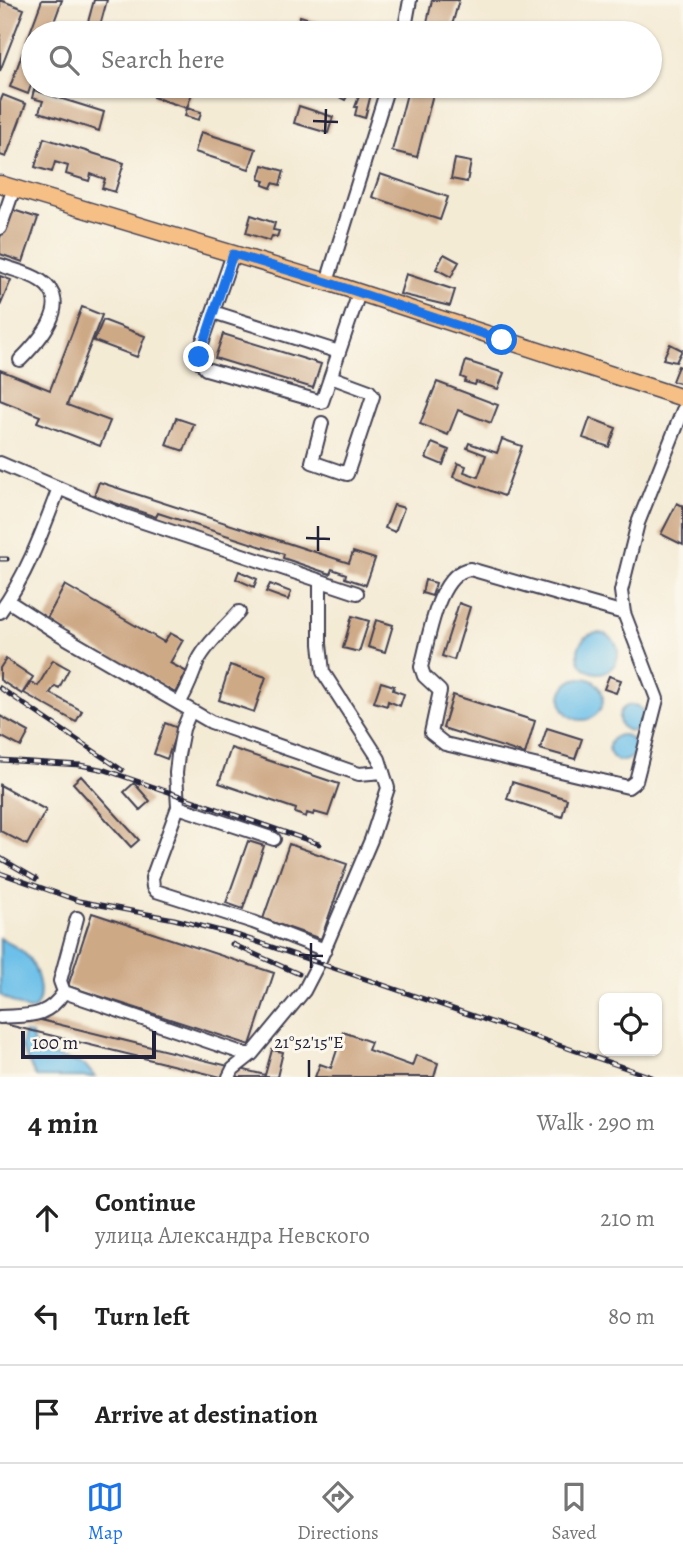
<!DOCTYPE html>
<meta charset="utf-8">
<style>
body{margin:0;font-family:Alegreya,serif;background:#f2f2f2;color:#222}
.controls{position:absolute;right:21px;bottom:21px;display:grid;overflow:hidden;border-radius:10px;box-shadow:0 2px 5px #0004}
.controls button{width:63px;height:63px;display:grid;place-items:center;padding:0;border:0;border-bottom:2px solid #e0e0e0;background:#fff;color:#222;font:35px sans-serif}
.scale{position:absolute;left:21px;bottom:18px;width:135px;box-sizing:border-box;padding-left:7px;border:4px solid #22223b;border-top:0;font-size:19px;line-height:24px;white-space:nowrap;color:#22223b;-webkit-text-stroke:5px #fbf7ec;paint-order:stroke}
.stop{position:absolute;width:21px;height:21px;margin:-16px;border:5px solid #1a73e8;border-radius:50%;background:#fff}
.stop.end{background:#1a73e8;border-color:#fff;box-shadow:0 2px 7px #0008}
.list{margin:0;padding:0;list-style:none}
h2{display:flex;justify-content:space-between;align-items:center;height:91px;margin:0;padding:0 28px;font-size:30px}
h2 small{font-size:23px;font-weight:400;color:#767676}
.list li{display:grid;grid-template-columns:46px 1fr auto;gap:21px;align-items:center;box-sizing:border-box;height:98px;padding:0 28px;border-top:2px solid #e0e0e0}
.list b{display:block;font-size:26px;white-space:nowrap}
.list p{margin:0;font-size:23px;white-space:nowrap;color:#767676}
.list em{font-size:23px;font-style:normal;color:#767676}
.icon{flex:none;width:38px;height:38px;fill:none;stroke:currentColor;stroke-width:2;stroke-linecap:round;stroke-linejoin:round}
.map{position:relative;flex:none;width:683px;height:1077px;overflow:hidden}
.search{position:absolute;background:#fff;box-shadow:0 2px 5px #0004;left:21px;right:21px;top:21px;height:77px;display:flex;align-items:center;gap:18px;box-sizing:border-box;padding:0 24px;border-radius:38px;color:#767676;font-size:26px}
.sheet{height:385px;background:#fff}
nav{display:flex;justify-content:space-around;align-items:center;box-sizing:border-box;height:98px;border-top:2px solid #e0e0e0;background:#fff;font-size:19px;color:#767676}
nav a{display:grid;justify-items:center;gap:4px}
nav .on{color:#1a73e8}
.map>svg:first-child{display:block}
</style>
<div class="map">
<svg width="683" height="1077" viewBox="0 0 683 1077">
<rect width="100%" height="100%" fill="#fbf7ec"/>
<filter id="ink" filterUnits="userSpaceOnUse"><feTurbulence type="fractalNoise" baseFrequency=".0143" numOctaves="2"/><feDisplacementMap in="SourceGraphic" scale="14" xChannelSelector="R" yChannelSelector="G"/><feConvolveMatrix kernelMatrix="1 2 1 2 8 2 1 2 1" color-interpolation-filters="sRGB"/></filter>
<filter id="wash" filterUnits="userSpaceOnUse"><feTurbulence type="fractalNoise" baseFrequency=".00686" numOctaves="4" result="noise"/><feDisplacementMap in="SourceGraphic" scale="28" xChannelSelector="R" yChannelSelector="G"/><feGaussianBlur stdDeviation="1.57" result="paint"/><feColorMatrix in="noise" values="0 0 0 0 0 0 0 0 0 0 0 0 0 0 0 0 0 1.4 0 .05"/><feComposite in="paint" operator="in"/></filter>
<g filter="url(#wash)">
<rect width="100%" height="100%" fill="#f4ebd5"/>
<path fill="#6cc0e9" stroke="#477192" stroke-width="2" d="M578 653a20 20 0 1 1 40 0a20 20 0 1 1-40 0Z
M561 699a21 21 0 1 1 42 0a21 21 0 1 1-42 0Z
M619 718a13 13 0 1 1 26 0a13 13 0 1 1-26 0Z
M609 748a13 13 0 1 1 26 0a13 13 0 1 1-26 0Z
M0 938C7 943 18 947 24 953 37 965 47 997 33 1010H27L0 995Z
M24 1033 32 1034 33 1043 38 1051 85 1065 95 1077H36L21 1047Z"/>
<g id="blocks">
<path fill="#cea986" d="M0 0 24 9 0 71Z
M42 0H62L50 33H33V79L28 94 10 87Z
M94 0H107L98 33H85Z
M432 0H459L451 29 427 23Z
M300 16 340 28 338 33H304L295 31Z
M157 86H169L192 93 187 108 201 112 199 120 185 116 187 108 153 97Z
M323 86H353L345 100 321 88Z
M363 86H373L365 118 355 115 357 107H355Z
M409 86H435L417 157 392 151Z
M34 90 104 112 99 131 39 112 43 101 32 98Z
M3 95 26 104 6 157 0 155V102Z
M299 106 333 117 328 133 294 123Z
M201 132 256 149 249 169 195 152Z
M44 138 124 163 115 192 102 188 105 179 91 174 89 181 66 174 68 166 55 162 52 172 35 167Z
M455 159 471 162 467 182 451 179Z
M263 165 284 171 280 185 273 183 271 188 263 185 265 181 259 179Z
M380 174 448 197 440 220 372 197Z
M10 209 38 218 23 262 0 254V238Z
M251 215 275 223 273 230 279 231 277 237 272 236 270 241 246 233Z
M444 254 459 262 451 277 436 269Z
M406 274 455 290 450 306 400 294Z
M0 276 11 280 0 306Z
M82 307 102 315 67 405 110 421 100 446 37 422 40 416 0 400V370L50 390Z
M103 320 145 336 137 357 94 341Z
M223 334 321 364 313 388 215 358Z
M670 344 682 350 676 362 663 359Z
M466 361 504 373 498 389 476 382 475 385 465 382 466 379 461 377Z
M678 366 683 368V384L672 381Z
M437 382 498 405 491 423 458 410 448 435 420 424Z
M176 418 194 424 184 451 166 445Z
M590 418 616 428 609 447 583 438Z
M502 439 522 446 504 496 453 477 458 463 466 466 464 472 478 477 486 455 467 448 469 443 497 453Z
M432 443 449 450 443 465 426 458Z
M99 482 349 563 353 552 375 559 366 585 345 578 346 574 332 569 330 574 283 558 284 554 158 513 156 517 94 496Z
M677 503 683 506V545L661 534Z
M394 505 404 508 395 532 385 528Z
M239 571 257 579 254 587 236 579Z
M425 580 436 583 432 596 422 593Z
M270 584 291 592 288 600 266 592Z
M65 585 164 642 170 633 183 640 170 663 187 672 175 693 46 620Z
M459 603 470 607 454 660 442 656Z
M352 616 369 621 359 652 343 648Z
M376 620 393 625 385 652 368 647Z
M6 659 33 677 22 694 0 680V668Z
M53 660 69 669 59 688 55 686 50 693 82 711 76 722 24 693 31 682 38 686Z
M230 665 266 677 254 712 219 700Z
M609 676 621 680 616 693 604 689Z
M381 682 394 686 393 690 404 694 400 706 388 701 387 706 374 702Z
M453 695 535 721 525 754 443 728Z
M0 716 29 732 21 747 0 736Z
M165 723 178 728 167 759 154 754Z
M547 728 582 739 575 759 540 749Z
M231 748 339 784 328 816 314 812 313 815 307 813 306 817 295 813 296 809 219 783Z
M81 776 139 840 131 847 73 783Z
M512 782 567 799 562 817 507 799Z
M134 783 150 801 140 810 124 792Z
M0 785 46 810 27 845 0 831Z
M248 841 264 846 243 909 226 903Z
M289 844 347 864 321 939 263 919Z
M92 913 274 973 250 1045 68 986Z
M0 1010 265 1075 272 1050 283 1052 277 1077H221L0 1023Z
M343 1032 371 1042 368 1050 412 1066 416 1055 438 1063 434 1077H315L320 1064 331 1068Z"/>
</g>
</g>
<g filter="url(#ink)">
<use href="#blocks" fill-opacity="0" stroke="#424052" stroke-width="2"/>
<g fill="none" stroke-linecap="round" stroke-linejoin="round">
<g stroke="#424052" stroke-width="16">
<path id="minor" d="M404 33 410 0
M0 228 14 188
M233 254 199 352 202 364 206 369 322 402 359 293
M0 265C13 270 30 273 41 281 75 303 37 343 20 360
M327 282 388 86
M213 312 339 352
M322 423 312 462 347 474 373 396 369 391 331 377
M0 463 122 515 357 593
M8 601 56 632 211 722 359 774 383 772
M0 612C27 575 43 530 59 488
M624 613 470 569C437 573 429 640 421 667L424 676 440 691 431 733 445 744 628 787 636 781 657 699 624 613 621 591 638 523 683 410
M179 703C188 690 192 676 198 661 207 643 225 628 239 612
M191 710 183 729 178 755 176 773 178 807 152 878 153 887 156 891 253 922 325 950
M178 807 274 839
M77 918 60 981 64 992 245 1054H252L304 991 319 962 371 840 388 788 379 759 323 672 320 644V581
M0 1017C29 1015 46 1019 64 992
M229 1077 233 1069 252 1054"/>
</g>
<g stroke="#424052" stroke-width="19">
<path id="major" d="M0 184 327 282 683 398"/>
</g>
<use href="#minor" stroke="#fff" stroke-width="12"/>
<use href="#major" stroke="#f5bf86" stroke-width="16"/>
<g stroke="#22223b" stroke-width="5">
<path id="rail" d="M0 559H7
M0 688 122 770
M0 760 80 765 105 770 319 844
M0 858 36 879
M0 873 79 901 174 919 240 936 652 1077
M232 944 299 974"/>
</g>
<use href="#rail" stroke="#fbf7ec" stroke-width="2.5" stroke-dasharray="8" stroke-linecap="butt"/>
</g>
</g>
<g fill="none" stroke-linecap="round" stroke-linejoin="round" filter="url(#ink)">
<path stroke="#1a73e8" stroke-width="9" d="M199 357 233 254 327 282 502 340"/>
</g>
<path fill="none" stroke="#22223b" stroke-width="2.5" d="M313 121 338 122M325 134 326 109M306 538 330 539M318 551V526M299 955 323 956M311 968V943M309 1077V1060"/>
<g font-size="18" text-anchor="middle" fill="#22223b" stroke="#fbf7ec" stroke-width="6" stroke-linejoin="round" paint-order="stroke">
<text x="309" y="1048">21°52'15"E</text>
</g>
</svg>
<div class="controls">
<button><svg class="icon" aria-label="locate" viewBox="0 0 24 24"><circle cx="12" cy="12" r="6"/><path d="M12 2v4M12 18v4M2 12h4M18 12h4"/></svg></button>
</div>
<div class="scale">100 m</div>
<div class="stop" style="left:502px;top:340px"></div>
<div class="stop end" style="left:199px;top:357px"></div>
<div class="search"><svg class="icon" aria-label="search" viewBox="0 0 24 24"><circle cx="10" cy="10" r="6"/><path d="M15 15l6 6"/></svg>Search here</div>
</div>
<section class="sheet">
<h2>4 min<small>Walk · 290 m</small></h2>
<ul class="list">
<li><svg class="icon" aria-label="ahead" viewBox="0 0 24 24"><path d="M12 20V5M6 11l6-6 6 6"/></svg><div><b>Continue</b><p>улица Александра Невского</p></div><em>210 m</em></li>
<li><svg class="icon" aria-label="left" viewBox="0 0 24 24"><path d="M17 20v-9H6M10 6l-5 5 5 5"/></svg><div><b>Turn left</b></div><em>80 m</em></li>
<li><svg class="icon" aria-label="arrive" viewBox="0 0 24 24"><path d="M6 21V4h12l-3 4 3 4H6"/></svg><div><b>Arrive at destination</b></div></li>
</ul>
</section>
<nav>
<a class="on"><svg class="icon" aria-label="map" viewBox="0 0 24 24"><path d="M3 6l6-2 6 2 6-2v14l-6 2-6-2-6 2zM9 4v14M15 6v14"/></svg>Map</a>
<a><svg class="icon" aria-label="directions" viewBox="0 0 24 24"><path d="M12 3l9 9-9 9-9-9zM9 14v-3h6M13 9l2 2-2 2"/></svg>Directions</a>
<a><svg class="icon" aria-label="saved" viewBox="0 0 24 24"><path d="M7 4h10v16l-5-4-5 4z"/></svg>Saved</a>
</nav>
